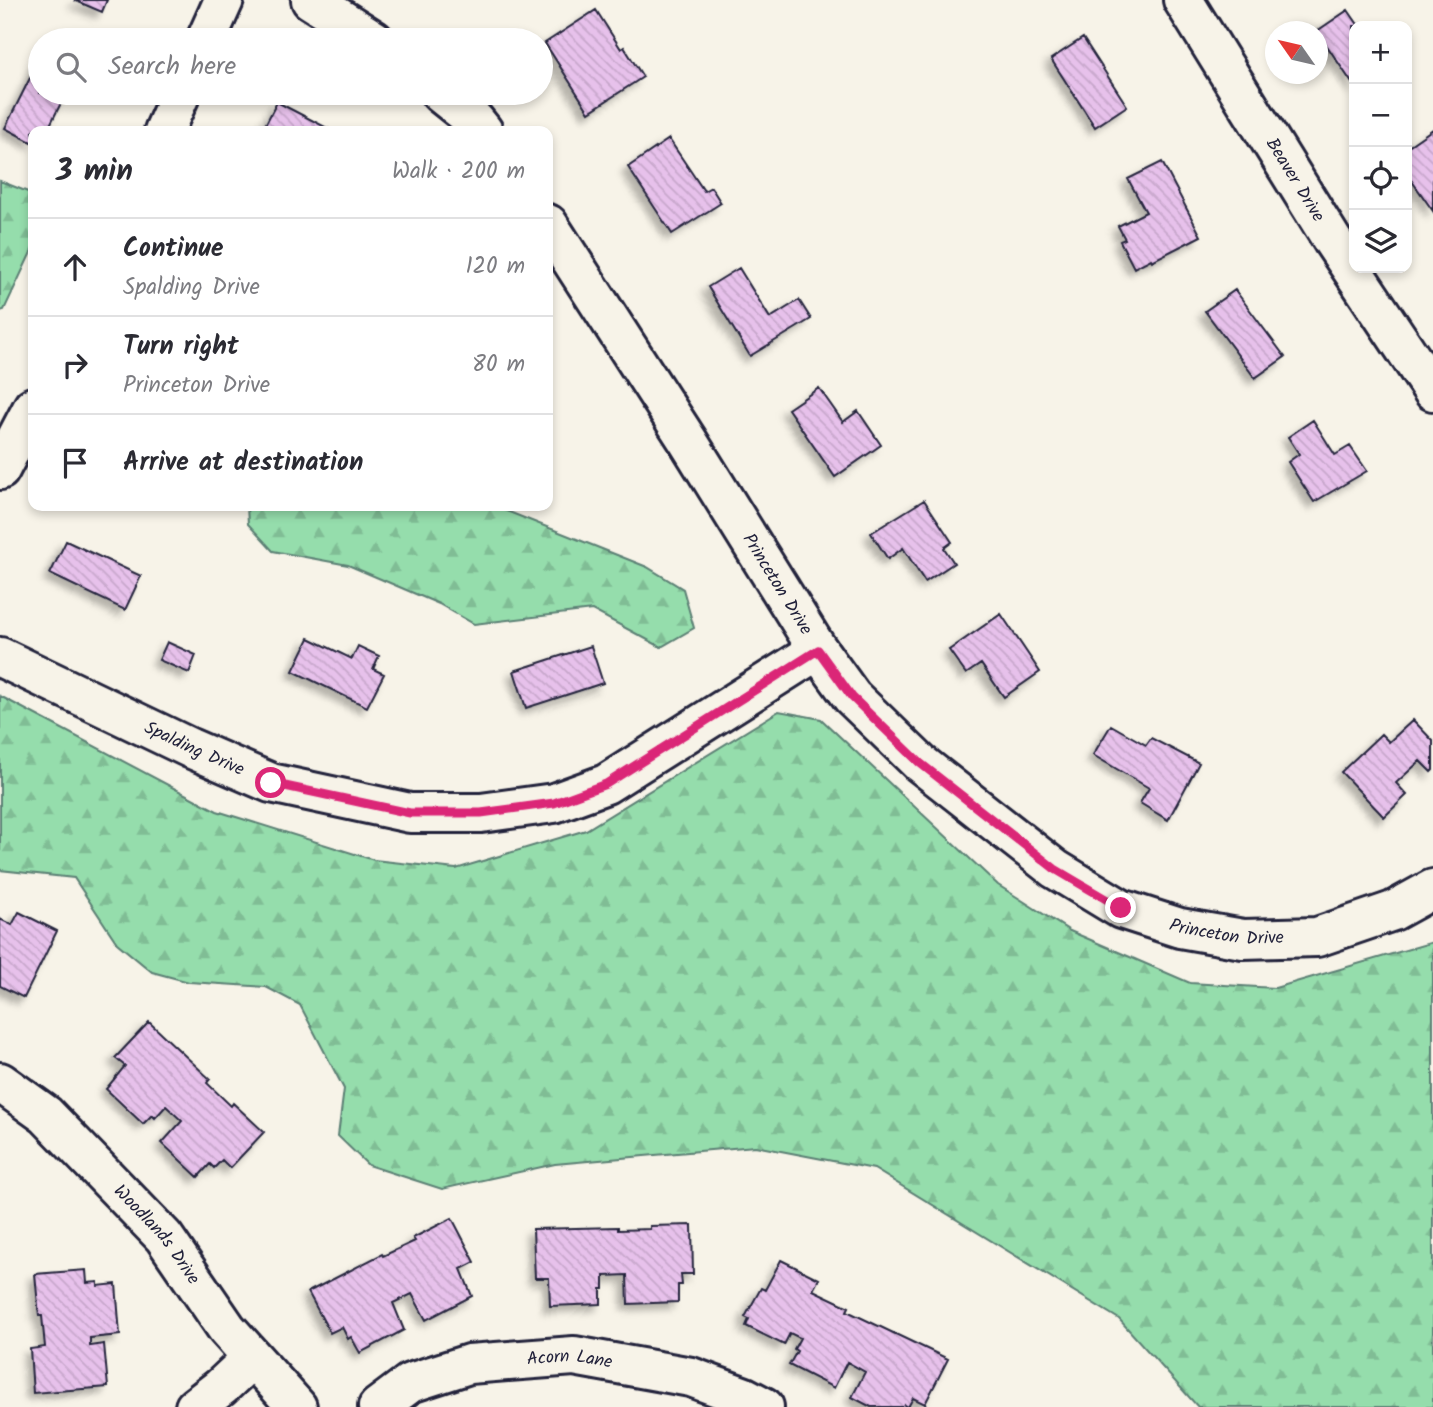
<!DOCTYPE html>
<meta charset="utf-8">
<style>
body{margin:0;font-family:Kalam,sans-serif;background:#f2f2f3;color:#2b2b33}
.controls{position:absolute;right:21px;top:21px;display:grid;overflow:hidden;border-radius:14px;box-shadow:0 4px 10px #0003}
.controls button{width:63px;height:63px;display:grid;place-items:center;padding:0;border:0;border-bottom:2px solid #e1e1e2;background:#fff;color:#2b2b33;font:35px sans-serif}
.compass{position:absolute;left:1265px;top:21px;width:63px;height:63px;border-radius:50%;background:#fff;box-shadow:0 4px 10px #0003;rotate:304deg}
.stop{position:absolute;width:21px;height:21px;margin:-16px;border:5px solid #db2777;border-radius:50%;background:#fff}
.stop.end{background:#db2777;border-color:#fff;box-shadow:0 2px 7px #0008}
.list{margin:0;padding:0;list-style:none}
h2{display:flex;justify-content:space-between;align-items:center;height:91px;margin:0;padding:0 28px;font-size:30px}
h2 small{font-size:23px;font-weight:400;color:#7c7c81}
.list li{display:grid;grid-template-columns:46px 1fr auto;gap:21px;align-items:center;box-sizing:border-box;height:98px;padding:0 28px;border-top:2px solid #e1e1e2}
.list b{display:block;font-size:26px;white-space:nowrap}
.list p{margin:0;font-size:23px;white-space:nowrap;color:#7c7c81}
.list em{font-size:23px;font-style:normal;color:#7c7c81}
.icon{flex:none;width:38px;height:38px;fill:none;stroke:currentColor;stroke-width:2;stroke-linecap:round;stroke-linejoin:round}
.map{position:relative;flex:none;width:1433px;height:1407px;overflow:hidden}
.search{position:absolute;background:#fff;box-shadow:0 4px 10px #0003;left:28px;top:28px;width:525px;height:77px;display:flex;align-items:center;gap:18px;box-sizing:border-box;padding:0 24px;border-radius:38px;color:#7c7c81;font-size:26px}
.panel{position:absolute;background:#fff;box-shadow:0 4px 10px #0003;left:28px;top:126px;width:525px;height:385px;border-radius:14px}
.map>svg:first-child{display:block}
</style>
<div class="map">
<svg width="1433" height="1407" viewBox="0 0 1433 1407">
<defs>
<pattern id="forest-firs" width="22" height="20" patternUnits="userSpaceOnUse" patternTransform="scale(1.75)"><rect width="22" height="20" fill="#95ddac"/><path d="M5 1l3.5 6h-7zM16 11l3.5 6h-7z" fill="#80bd95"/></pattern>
<pattern id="building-back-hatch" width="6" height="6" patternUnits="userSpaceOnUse" patternTransform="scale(1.75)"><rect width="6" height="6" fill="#e7c1eb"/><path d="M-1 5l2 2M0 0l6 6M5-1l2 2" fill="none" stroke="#c6a6ca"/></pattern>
<filter id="shadow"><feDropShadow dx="-6" dy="6" stdDeviation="3.5" flood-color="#0004"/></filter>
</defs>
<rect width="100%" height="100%" fill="#f7f3e8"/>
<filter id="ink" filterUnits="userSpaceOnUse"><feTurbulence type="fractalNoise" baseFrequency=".0143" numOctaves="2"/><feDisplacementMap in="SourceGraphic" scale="14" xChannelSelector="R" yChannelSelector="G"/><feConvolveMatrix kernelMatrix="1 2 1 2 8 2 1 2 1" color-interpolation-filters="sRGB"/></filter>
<g filter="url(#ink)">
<path fill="url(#forest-firs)" stroke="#5c8074" stroke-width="2" d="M0 181 33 194V248L4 310 0 311Z
M247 506H494L647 567 683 589 694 628 661 647 592 610 474 624 439 604 348 565 273 551 248 524Z
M0 696 217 811 374 860 456 869 586 830 779 711 821 719 998 885 1070 931 1190 983 1275 988 1433 942V1407H1198L1119 1319 874 1169 755 1146 555 1164 442 1189 368 1165 338 1136 344 1089 300 1005 266 987 189 982 152 972 117 943 74 878 0 870Z"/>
<path fill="url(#building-back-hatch)" stroke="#22223b" stroke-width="2" filter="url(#shadow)" d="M74 0H107L102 12Z
M596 10 621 49 624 47 643 77 589 112 545 43Z
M1348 10 1359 26H1354V86L1317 31Z
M1083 38 1127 106 1095 127 1051 59Z
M40 58V93H66L47 131H33V143L5 128Z
M277 102 331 130 330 131H262Z
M1433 129V211L1407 174V147Z
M669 139 704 191 711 187 721 203 672 234 628 167Z
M1162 162 1201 236 1152 261 1151 259 1134 268 1120 241 1125 239 1118 226 1146 212 1128 179Z
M739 268 770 318 799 300 811 319 750 356 708 287Z
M1235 290 1285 357 1255 378 1205 311Z
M819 388 843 422 858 411 881 445 835 477 788 409Z
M1313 420 1335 455 1350 446 1367 471 1314 502 1288 462 1299 454 1288 437Z
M924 500 952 542 944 548 954 563 925 582 903 548 888 559 871 533Z
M66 541 141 576 125 610 50 574Z
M1001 614 1040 672 1004 697 981 664 966 674 949 650Z
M309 638 352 659 358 646 379 656 373 669 384 674 367 707 293 671Z
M167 642 196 655 189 673 159 660Z
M591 646 603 683 526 708 514 671Z
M1413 720 1433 741V770L1431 772 1420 761 1396 783 1407 795 1384 817 1341 772 1381 734 1389 742Z
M1111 725 1146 745 1151 738 1199 763 1168 820 1140 803 1149 788 1093 755Z
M19 912 57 931 24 998 0 986V919L12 925Z
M149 1022 210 1079 207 1083 231 1106 233 1103 264 1132 230 1168 222 1160 214 1168 210 1164 198 1177 162 1143 182 1121 166 1106 155 1118 152 1115 143 1124 106 1089 125 1066 115 1058Z
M452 1218 475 1262 461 1269 472 1296 426 1320 412 1294 393 1303 404 1330 360 1353 351 1337 348 1339 342 1327 330 1333 308 1292 382 1254 383 1256 415 1241 413 1238Z
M692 1225 693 1274H681L682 1285H678V1302L628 1304 627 1275 604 1276V1289H601V1304L550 1306 549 1278H535L533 1229 618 1227V1230L650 1229V1226Z
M781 1260 819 1279 813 1290 849 1307 847 1311 948 1359 925 1404 913 1398 908 1407 905 1405 904 1407H871L852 1397 865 1372 847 1362 834 1388 789 1365 797 1351 794 1349 800 1338 790 1333 784 1345 746 1326 749 1319 745 1317 761 1288 765 1290Z
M86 1270 87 1283 98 1282V1286L116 1284 120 1335 90 1338V1346L104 1344 108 1387 33 1393 30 1349 45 1347 42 1316H39L35 1274Z"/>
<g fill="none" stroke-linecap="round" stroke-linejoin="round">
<g stroke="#22223b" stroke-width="44">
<g id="minor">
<path d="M311 0 374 40"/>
<path id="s1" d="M1183 0 1332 240 1433 391"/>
<path d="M206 40 224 0"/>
<path d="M440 93 475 121 483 131"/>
<path d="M164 131 181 93"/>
<path id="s2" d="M548 224 688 441 818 650 852 697 920 763 1055 869 1121 909 1180 928 1243 939 1317 937 1393 911 1433 889"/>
<path d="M0 470 33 407"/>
<path id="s3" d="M0 657 190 748 271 783 410 813H481L554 803 606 784 818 650"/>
<path id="s4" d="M0 1082 46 1115 164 1237 227 1329 297 1407"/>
<path d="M195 1407 221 1387 252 1358"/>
<path id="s5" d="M378 1407 410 1383 469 1364 574 1356 691 1377 745 1397 764 1407"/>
</g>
</g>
<use href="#minor" stroke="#f7f3e8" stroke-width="38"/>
</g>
</g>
<g fill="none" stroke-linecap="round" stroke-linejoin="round" filter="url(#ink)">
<path stroke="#db2777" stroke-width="9" d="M271 783 410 813H481L554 803 606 784 818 650 852 697 920 763 1055 869 1121 908"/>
</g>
<g text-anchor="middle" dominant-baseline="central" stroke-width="5" stroke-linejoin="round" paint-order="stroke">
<g font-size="18" fill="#22223b" stroke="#f7f3e8">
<text stroke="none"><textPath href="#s1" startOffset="212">Beaver Drive</textPath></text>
<text stroke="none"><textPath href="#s2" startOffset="427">Princeton Drive</textPath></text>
<text stroke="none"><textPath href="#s3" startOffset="215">Spalding Drive</textPath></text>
<text stroke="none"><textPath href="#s2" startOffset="1015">Princeton Drive</textPath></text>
<text stroke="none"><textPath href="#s4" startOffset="220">Woodlands Drive</textPath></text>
<text stroke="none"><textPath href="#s5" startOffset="203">Acorn Lane</textPath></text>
</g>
</g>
</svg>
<div class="controls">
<button>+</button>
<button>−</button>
<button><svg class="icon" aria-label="locate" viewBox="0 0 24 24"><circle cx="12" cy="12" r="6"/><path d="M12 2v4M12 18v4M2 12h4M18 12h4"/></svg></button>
<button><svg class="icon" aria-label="layers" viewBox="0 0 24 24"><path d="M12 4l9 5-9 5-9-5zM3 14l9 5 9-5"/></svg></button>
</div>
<svg class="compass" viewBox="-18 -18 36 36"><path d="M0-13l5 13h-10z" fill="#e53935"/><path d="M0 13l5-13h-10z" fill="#7c7c81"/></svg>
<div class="stop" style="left:271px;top:783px"></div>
<div class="stop end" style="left:1121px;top:908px"></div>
<div class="search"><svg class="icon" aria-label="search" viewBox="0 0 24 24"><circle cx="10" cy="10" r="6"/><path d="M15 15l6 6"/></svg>Search here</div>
<section class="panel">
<h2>3 min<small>Walk · 200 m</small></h2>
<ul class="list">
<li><svg class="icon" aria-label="ahead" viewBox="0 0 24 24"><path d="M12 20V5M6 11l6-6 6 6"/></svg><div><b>Continue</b><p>Spalding Drive</p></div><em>120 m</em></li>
<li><svg class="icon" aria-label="right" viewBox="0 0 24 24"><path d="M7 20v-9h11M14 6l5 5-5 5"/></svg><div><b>Turn right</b><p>Princeton Drive</p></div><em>80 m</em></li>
<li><svg class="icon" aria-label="arrive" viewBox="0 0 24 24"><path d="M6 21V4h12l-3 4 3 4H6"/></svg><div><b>Arrive at destination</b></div></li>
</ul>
</section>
</div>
